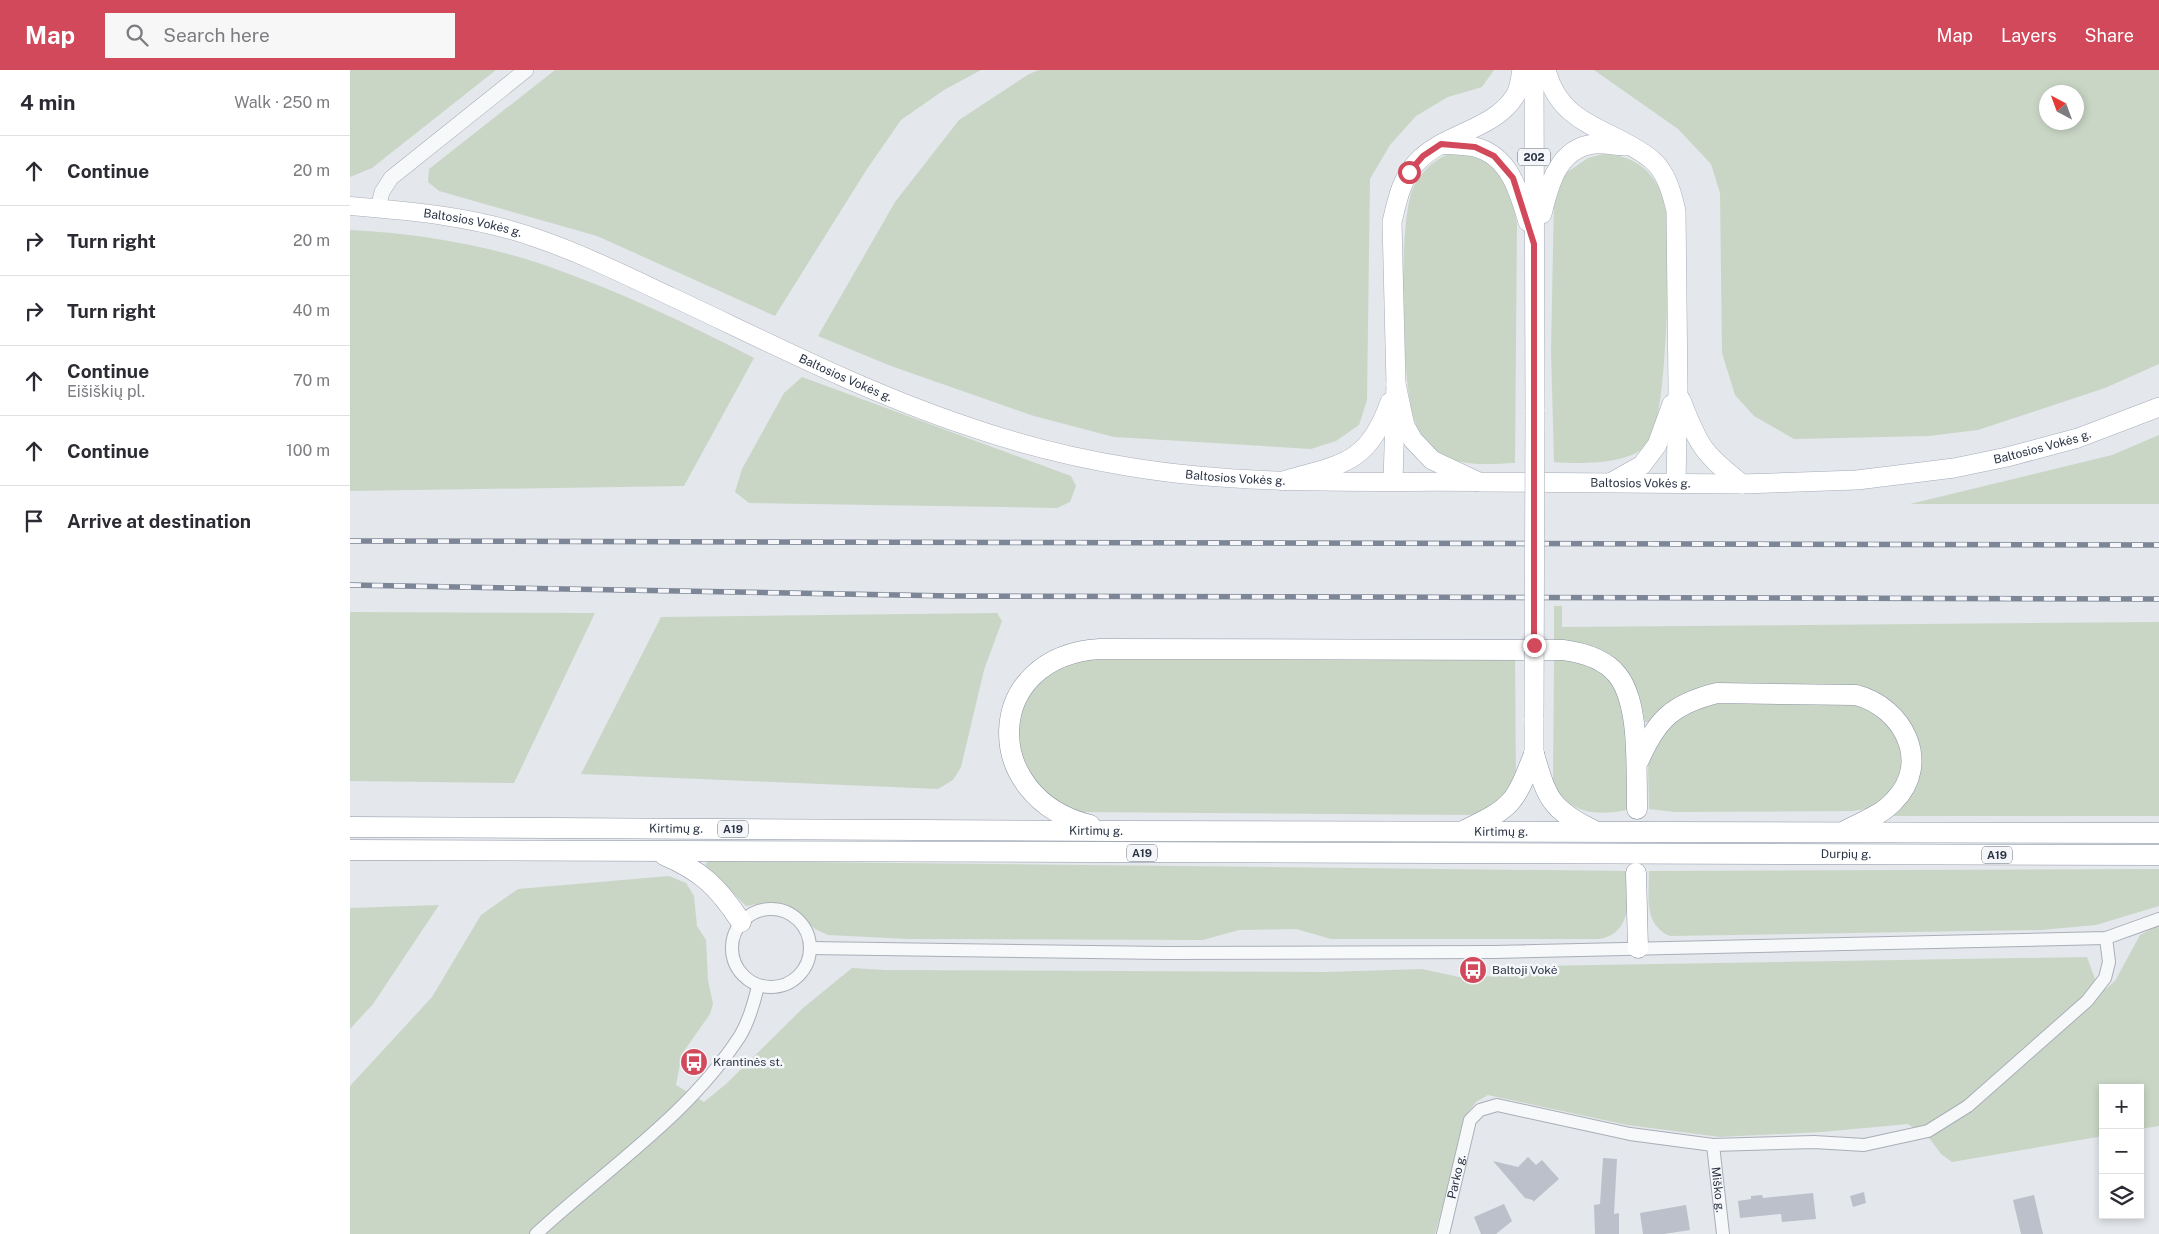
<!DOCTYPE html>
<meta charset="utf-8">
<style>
body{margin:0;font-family:"Public Sans",sans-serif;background:#f7f7f7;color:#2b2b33}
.controls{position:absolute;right:15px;bottom:15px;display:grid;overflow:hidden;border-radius:0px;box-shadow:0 2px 8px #0003}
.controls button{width:45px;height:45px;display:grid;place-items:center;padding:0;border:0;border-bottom:1px solid #e1e1e2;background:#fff;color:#2b2b33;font:25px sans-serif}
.compass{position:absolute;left:1689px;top:15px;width:45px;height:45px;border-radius:50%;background:#fff;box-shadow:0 2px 8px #0003;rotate:319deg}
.stop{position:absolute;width:15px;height:15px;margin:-11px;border:4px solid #d1495b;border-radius:50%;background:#fff}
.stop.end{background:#d1495b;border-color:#fff;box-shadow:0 1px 5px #0008}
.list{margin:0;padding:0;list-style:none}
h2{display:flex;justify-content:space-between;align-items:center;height:65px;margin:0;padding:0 20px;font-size:21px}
h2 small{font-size:16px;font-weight:400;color:#7c7c81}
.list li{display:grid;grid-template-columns:32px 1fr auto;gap:15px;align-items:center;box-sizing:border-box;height:70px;padding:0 20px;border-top:1px solid #e1e1e2}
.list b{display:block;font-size:19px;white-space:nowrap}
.list p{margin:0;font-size:16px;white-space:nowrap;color:#7c7c81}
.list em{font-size:16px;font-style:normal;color:#7c7c81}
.icon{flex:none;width:28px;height:28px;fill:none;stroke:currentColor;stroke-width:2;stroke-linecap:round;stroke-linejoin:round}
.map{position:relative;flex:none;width:1809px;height:1164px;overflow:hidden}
header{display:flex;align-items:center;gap:30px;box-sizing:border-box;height:70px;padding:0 25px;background:#d1495b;color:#fff}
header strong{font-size:24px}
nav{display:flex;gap:28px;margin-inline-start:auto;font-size:18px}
.search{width:350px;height:45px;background:#f7f7f7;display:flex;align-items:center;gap:12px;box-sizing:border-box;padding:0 18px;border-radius:0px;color:#7c7c81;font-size:19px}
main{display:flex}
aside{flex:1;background:#fff}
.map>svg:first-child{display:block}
</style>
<header>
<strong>Map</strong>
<div class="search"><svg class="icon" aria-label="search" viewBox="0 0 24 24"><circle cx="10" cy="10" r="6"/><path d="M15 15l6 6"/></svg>Search here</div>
<nav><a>Map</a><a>Layers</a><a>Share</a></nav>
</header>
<main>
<aside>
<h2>4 min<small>Walk · 250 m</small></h2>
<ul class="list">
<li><svg class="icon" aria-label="ahead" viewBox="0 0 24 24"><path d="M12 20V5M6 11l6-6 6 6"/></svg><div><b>Continue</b></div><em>20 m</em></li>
<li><svg class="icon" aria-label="right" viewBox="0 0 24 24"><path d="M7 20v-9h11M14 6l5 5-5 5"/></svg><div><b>Turn right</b></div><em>20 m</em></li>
<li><svg class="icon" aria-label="right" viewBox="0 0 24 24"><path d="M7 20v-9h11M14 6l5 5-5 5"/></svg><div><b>Turn right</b></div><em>40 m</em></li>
<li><svg class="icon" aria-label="ahead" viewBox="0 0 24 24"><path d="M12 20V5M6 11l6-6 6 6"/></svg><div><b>Continue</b><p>Eišiškių pl.</p></div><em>70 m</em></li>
<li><svg class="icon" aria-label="ahead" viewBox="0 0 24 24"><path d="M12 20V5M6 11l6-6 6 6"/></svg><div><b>Continue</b></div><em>100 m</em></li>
<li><svg class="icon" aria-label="arrive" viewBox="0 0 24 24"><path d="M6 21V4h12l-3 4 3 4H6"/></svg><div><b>Arrive at destination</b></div></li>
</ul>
</aside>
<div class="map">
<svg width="1809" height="1164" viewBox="0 0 1809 1164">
<rect width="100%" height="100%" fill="#e4e7ec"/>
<path fill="#c9d6c5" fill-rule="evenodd" d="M0 0H146L22 98 0 107Z
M205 0H631L594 20 551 50 517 99 425 246 247 166 89 121 78 112 79 99Z
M689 0H1144L1132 17 1098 27 1066 46 1040 75 1020 109 1017 330 1009 355 986 371 961 379 764 367 684 346 541 296 468 266 545 132 609 50 679 4Z
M1244 0H1809V294L1755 318 1628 360 1579 366 1444 369 1404 346 1385 325 1372 283 1370 123 1361 94 1328 59ZM1696 22H1726V52H1696Z
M1108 81C1150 91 1160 113 1167 153L1165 393C1139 394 1107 398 1084 380 1077 374 1068 362 1065 352 1051 317 1048 152 1063 118 1073 98 1088 86 1108 81Z
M1253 84C1277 85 1296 94 1308 116 1315 129 1317 146 1318 160 1319 195 1317 352 1298 374 1280 395 1229 394 1204 392L1201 280 1204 128 1216 103 1238 88Z
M0 160C65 163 139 175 200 197 271 222 338 254 404 288L334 416 0 421Z
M452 307 721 406 726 416 720 432 707 438 399 433 385 422 392 399 434 323Z
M1809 365V434H1560L1762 385Z
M1204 536H1212V557L1809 552V746H1541L1545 739 1561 656C1550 640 1540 631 1523 621L1359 617C1331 623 1318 630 1299 652H1295C1286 595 1260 574 1204 570Z
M0 542 245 543 164 713 0 711Z
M647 543 652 551 634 600 611 697 603 710 588 719 231 704 311 547Z
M730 586 1165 587 1166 712C1157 728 1137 741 1120 745L731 742 720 740 686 716 667 677 669 643 682 616Z
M1204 587 1240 592 1264 612 1275 641 1278 740C1245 746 1219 744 1203 713Z
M1360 632 1514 633 1547 660 1555 693 1545 720 1521 738 1503 741 1325 742 1299 739 1298 693 1311 658Z
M359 791 1279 801C1278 827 1283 864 1249 869H981L946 859 889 860 853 870 559 869 478 865 465 859 438 835 418 832 396 836 357 797 355 794Z
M1809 799V836L1746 855 1691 860 1320 866C1293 854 1299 826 1299 801Z
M319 806 336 813 344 826 347 856 356 870 358 910 363 934 360 944 332 984 326 1015 354 1032 376 1014 453 938 502 898 536 900 976 902 1072 899 1109 907 1160 906 1184 896 1737 887 1745 909 1756 919 1765 911 1790 865 1809 855V1056L1790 1059V1018H1753V1066L1602 1092 1591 1084 1580 1069 1558 1054 1472 1062 1370 1067 1277 1055 1138 1025 1126 1032 1118 1042 1085 1164H0V1016L82 927 131 845 168 819Z
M89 835 23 934 0 959V838Z"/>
<path fill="#bbc0ca" d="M1178 1087 1186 1095 1192 1090 1209 1109 1183 1132V1130L1175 1128 1143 1091 1168 1097Z
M1253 1088 1267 1089 1264 1144 1269 1143V1164H1245L1244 1135 1250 1134Z
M1514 1122 1516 1133 1503 1137 1500 1126Z
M1463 1123 1466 1149 1432 1152 1431 1144 1390 1148 1388 1131 1401 1129V1126L1412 1125 1413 1128Z
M1684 1125 1693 1164H1671L1663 1130Z
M1154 1134 1162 1151 1146 1164H1131L1124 1147Z
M1336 1135 1340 1160 1314 1164H1293L1290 1143Z"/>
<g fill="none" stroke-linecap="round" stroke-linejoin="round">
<g stroke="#a9aeb7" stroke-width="14">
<g id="minor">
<circle cx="421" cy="878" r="39"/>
<path d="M460 878 816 883 1144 882 1756 868 1809 849"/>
<path id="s1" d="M1363 1075 1373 1164"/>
<path d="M186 1164C255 1100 338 1046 390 966 399 951 404 933 408 916"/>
<path id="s2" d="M1093 1164 1120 1050 1130 1040 1147 1035 1280 1064 1363 1075 1464 1072 1514 1075 1578 1061 1618 1036 1737 931 1755 908 1759 892 1756 868"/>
</g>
</g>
<g stroke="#a9aeb7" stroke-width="16">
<path id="tertiary" d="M28 138 32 122 41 108 176 0"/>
</g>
<g stroke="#a9aeb7" stroke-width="19">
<g id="secondary">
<path id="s3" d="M0 136C62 141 127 147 186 168 233 184 277 206 322 227 418 272 513 321 614 355 668 374 724 388 780 397 895 416 1013 411 1129 412"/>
</g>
</g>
<g stroke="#a3abb8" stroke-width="20">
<g id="primary">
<path d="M1184 0 1185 341"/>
<path d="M1196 0C1211 58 1261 57 1301 89 1316 101 1322 123 1326 141L1328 319 1326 413"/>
<path d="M1091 74C1102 75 1114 75 1125 77 1160 86 1169 122 1178 152"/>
<path d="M1192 144C1199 115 1208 78 1244 74 1254 73 1265 76 1275 76"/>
<path id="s4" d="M1046 314 1055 356 1063 370 1082 390 1129 412 1392 414 1507 410 1604 398 1657 387 1728 368 1809 337"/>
<path d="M1331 330C1349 377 1353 383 1392 414"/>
<path d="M933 411C991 394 1018 395 1040 332"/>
<path d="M1043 411 1046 314 1042 152C1047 131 1051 109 1067 92 1094 63 1144 60 1165 26 1170 18 1170 9 1172 0"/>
<path d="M1262 412 1292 395 1307 375 1322 334"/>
<path d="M1184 684V649"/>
</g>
</g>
<g stroke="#8b94a3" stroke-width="21">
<g id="trunk">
<path d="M1184 684C1197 728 1200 739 1243 760"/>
<path d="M1289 690C1307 649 1323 634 1367 623L1506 625C1553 637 1582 693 1544 731 1532 745 1511 752 1495 761"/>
<path d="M740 755C629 728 632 586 750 579L1213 580C1267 587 1280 612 1285 662 1287 688 1287 713 1287 739"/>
<path id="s5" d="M0 757 767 761 1809 763"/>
<path d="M1115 760C1163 737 1165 733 1184 684"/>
<path id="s6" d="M0 780 1809 785"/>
<path d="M314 785C352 801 369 818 391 852"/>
<path d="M1286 803 1288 878"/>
</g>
</g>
<use href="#minor" stroke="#f7f8fa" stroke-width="12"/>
<use href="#tertiary" stroke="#f7f8fa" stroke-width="15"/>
<use href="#secondary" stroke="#fff" stroke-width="18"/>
<use href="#primary" stroke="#fff" stroke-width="19"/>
<use href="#trunk" stroke="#fff" stroke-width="20"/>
<g stroke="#7d8696" stroke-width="5.5">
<path id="rail" d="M0 471 1809 475
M0 515 602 526 1809 529"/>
</g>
<use href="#rail" stroke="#f4f6f9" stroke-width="4" stroke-dasharray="11" stroke-linecap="butt"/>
<g stroke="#a3abb8" stroke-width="20" stroke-linecap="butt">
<path id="primary-bridge" d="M1184 649 1185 341"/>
</g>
<use href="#primary-bridge" stroke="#fff" stroke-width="19"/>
</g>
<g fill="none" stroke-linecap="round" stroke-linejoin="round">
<path stroke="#d1495b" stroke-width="6" d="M1059 102 1073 86 1091 74 1125 77 1144 86 1163 108 1184 174V575"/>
</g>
<defs>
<g id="bus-disc" transform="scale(1.4375)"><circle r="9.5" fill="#d1495b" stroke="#f4f6f9"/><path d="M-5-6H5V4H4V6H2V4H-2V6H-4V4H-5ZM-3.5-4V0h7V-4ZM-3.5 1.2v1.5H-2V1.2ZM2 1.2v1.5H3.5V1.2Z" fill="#fff"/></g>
</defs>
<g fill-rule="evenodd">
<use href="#bus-disc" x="1123" y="900"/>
<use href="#bus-disc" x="344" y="992"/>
</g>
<g text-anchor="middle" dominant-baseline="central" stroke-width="5" stroke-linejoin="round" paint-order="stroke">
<g fill="#f4f6f9" stroke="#676e7b" stroke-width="1">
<rect x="1168" y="78.5" width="32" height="17" rx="4"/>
<rect x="368" y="750.5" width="30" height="17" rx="4"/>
<rect x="777" y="774.5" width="30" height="17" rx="4"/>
<rect x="1632" y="776.5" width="30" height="17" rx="4"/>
</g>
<g font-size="11" font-weight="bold" fill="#2b3445">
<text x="1184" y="87">202</text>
<text x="383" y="759">A19</text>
<text x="792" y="783">A19</text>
<text x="1647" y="785">A19</text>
</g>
<g font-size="12" fill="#2b3445" stroke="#f4f6f9">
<text stroke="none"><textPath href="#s3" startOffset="124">Baltosios Vokės g.</textPath></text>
<text stroke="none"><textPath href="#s3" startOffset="529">Baltosios Vokės g.</textPath></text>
<text stroke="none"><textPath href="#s4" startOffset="705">Baltosios Vokės g.</textPath></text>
<text stroke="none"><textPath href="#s3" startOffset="934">Baltosios Vokės g.</textPath></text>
<text stroke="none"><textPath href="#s4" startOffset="300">Baltosios Vokės g.</textPath></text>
<text stroke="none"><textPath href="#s5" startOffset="326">Kirtimų g.</textPath></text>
<text stroke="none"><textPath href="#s5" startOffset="746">Kirtimų g.</textPath></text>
<text stroke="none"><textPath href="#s5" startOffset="1151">Kirtimų g.</textPath></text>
<text stroke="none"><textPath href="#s6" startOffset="1496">Durpių g.</textPath></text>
<text stroke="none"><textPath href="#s2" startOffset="59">Parko g.</textPath></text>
<text stroke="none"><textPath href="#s1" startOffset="45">Miško g.</textPath></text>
</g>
<g font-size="12" fill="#2b3445" stroke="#f4f6f9" text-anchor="start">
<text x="1142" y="900">Baltoji Vokė</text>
<text x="363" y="992">Krantinės st.</text>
</g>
</g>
</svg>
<div class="controls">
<button>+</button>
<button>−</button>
<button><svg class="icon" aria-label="layers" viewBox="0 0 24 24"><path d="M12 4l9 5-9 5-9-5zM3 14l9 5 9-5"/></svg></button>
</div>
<svg class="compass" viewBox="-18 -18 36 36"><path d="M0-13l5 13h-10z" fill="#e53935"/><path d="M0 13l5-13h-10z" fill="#7c7c81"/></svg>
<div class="stop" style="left:1059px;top:102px"></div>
<div class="stop end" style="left:1184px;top:575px"></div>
</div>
</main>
